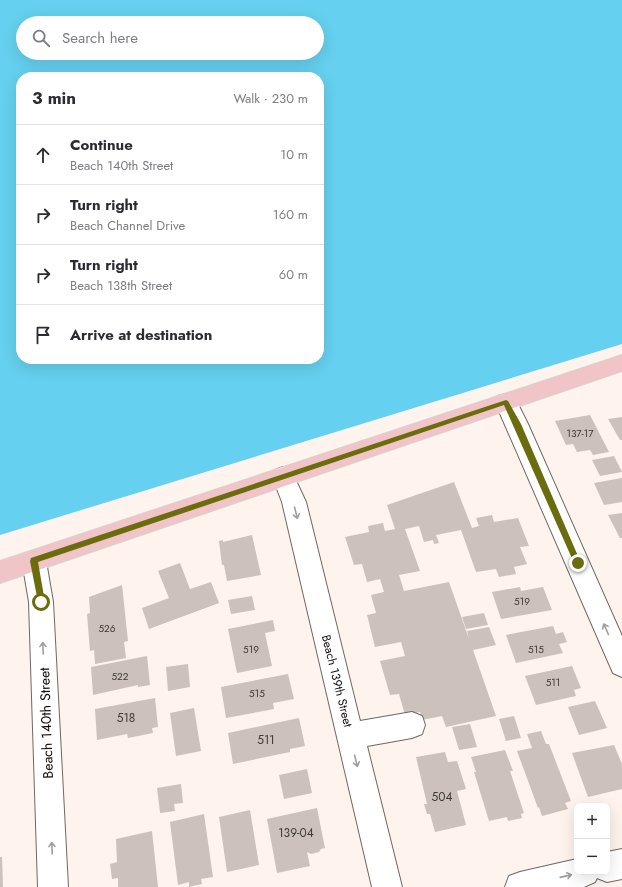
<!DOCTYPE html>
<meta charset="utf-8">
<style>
body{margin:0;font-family:Jost,sans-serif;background:#f2f2f3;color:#2b2b33}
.controls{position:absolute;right:12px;bottom:12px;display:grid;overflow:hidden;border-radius:8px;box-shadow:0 4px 16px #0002}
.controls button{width:36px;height:36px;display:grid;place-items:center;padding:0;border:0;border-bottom:1px solid #e1e1e2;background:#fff;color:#2b2b33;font:20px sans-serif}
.stop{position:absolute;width:12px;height:12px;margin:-9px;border:3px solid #6b6c0d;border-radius:50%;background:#fff}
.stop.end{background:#6b6c0d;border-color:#fff;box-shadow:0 1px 4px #0008}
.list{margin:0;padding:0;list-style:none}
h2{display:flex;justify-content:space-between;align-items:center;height:52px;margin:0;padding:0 16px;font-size:17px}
h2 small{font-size:13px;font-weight:400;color:#7c7c81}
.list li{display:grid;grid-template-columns:26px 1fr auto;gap:12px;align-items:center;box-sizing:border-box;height:60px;padding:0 16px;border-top:1px solid #e1e1e2}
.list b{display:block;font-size:15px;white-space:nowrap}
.list p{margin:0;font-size:13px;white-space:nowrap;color:#7c7c81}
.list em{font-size:13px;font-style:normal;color:#7c7c81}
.icon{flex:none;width:22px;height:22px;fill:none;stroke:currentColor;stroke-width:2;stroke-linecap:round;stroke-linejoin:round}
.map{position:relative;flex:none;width:622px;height:887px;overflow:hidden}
.search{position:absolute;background:#fff;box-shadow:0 4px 16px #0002;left:16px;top:16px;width:308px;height:44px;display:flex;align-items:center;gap:10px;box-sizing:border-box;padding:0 14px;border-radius:22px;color:#7c7c81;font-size:15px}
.panel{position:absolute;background:#fff;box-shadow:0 4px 16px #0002;left:16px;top:72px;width:308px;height:292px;border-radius:16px}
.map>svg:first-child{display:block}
</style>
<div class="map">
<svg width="622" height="887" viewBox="0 0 622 887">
<rect width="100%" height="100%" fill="#fef3ed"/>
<path fill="#65d0ef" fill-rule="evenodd" d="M0 0H622V344L0 535ZM23 23H317V53H23ZM21 77H319V359H21Z"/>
<path fill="#ccc1bb" d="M590 415 609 452 593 455 590 450 577 452 573 444 566 445 555 421Z
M622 417V440H620L608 419Z
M614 456 622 472 600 476 592 460Z
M622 478V502L604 505 594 483Z
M454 482 472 528 479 526 476 518 492 515 494 522 518 518 529 546 520 547 527 564 514 567 516 574 499 577 496 569 476 572 461 530 436 535 439 543 434 544 433 540 424 542 419 526 405 529 420 571 399 575 404 591 449 582 469 639 467 631 489 627 496 645 473 650 496 716 446 727 442 716 422 720 420 712 405 715 399 694 390 695 380 661 405 656 401 642 375 647 367 615 376 613 371 595 384 592 380 579 367 582 362 564 354 565 345 537 369 532 368 526 383 523 385 531 395 529 387 505Z
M622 513V538H620L608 515Z
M252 535 261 575 227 581 224 565H222L219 541 223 540V542Z
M180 563 190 589 211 582 219 603 149 629 142 608 169 598 158 571Z
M122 585 128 641 124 642 126 658 95 664 94 650 90 651 87 614 90 613 89 597Z
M520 587 521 591 543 587 552 610 501 619 492 592Z
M252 596 255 610 231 614 228 600Z
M484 613 488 625 466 629 462 617Z
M273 620 275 631 265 633 272 666 237 673 228 629Z
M553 626 556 634 563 632 567 642 559 644 563 653 516 663 506 635Z
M147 656 150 685 138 687V685L93 695 91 667Z
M188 664 190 687 168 691 166 667Z
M572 666 581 688 574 690 576 696 536 705 525 676Z
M288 674 294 699 273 703 274 709 226 718 221 687Z
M155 698 158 727 152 728 153 733 128 738 127 734 97 740 95 709Z
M595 701 607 728 579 735 568 707Z
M194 708 201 751 176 756 170 713Z
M514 716 521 738 506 741 499 719Z
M299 718 305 746 290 749V752L233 764 228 733Z
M470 724 477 747 459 750 452 727Z
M541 731 546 744H549L571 801 565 803 568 809 542 816 539 807 538 808 517 751 532 748 527 734Z
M614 745 622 764V789L588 797 572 753Z
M505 750 513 771H510L524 813 521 814 522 818 508 821 507 817 489 821 474 772H476L471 757Z
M445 752 448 762 457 761 466 789 457 791 466 825 435 832 430 814H427L424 804H427L416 757Z
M307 769 312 793 284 799 279 775Z
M181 784 183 803 174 804 175 811 160 813 157 788Z
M317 808 325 848 321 849 319 852 311 854 307 852 310 866 277 873 267 819Z
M250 810 259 865 227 872 219 817Z
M204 814 213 877 201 879 202 884 189 887V882L178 885 170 822Z
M152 831 158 887H118V878L112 879 110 864 117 862 116 839Z
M0 857H2L3 887H0Z"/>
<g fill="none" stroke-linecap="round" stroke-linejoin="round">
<g stroke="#716762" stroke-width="2">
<path id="minor" d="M506 394 514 396 528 424 622 636V677L613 673 495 402 498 396Z
M283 467 291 470 306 502 360 721 412 712 422 716 425 725 422 734 412 738 367 746 402 887H372L282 502 272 476 275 470Z
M34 551 43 554 46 561 53 602 68 887H38L29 602 22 561 25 554Z
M622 849V879L607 882 597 878 595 882 584 887H505L509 876 520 872 577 859V872H607V852Z"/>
</g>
<g stroke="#d4d3d3" stroke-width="2">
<path id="major" d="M622 355V371L0 583V561Z"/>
</g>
<use href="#minor" fill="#fff" fill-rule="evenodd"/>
<use href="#major" fill="#f1c4c7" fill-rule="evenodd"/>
</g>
<defs><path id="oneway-shaft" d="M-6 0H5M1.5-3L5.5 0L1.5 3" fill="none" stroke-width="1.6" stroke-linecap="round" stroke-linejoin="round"/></defs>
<g stroke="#9f9e9d">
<use href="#oneway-shaft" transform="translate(296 513) rotate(76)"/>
<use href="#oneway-shaft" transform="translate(606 629) rotate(-114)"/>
<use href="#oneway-shaft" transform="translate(43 648) rotate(-92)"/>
<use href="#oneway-shaft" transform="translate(356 761) rotate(76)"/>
<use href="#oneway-shaft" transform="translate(52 848) rotate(-92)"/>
<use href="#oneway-shaft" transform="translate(566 876) rotate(-13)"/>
</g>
<path fill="#6b6c0d" d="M506 400 508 401 521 424 581 563 580 565H575L574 563 504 405 38 562 45 602 41 605 38 602 30 561 31 558Z"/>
<g text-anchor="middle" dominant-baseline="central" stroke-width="3" stroke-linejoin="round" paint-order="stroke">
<g font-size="10" fill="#3f3936">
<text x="580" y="433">137-17</text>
<text x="522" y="601">519</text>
<text x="107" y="628">526</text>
<text x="251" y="649">519</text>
<text x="536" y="649">515</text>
<text x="120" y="676">522</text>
<text x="553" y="682">511</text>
<text x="257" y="693">515</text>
</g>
<g font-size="12" fill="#100c0a" stroke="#fff">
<text transform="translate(337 681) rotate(76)">Beach 139th Street</text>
</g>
<g font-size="12" fill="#3f3936">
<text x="126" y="718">518</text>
<text x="266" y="740">511</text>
<text x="442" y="797">504</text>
<text x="296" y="833">139-04</text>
</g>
<g font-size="14" fill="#100c0a" stroke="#fff">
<text transform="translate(46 723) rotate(-92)">Beach 140th Street</text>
</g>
</g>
</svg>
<div class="controls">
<button>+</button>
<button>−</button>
</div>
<div class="stop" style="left:41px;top:602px"></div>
<div class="stop end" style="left:578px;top:563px"></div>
<div class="search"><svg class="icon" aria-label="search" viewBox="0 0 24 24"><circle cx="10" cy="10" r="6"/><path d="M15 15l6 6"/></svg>Search here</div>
<section class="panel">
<h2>3 min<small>Walk · 230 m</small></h2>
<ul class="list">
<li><svg class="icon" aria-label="ahead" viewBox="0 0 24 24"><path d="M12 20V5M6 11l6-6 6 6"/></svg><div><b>Continue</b><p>Beach 140th Street</p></div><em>10 m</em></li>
<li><svg class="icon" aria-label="right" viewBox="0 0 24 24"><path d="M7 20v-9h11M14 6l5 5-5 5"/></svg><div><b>Turn right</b><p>Beach Channel Drive</p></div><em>160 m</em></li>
<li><svg class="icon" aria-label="right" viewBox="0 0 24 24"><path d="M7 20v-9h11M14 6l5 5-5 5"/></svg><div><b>Turn right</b><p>Beach 138th Street</p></div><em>60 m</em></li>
<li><svg class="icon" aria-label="arrive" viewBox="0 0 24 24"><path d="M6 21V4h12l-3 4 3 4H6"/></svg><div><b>Arrive at destination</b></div></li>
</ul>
</section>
</div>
